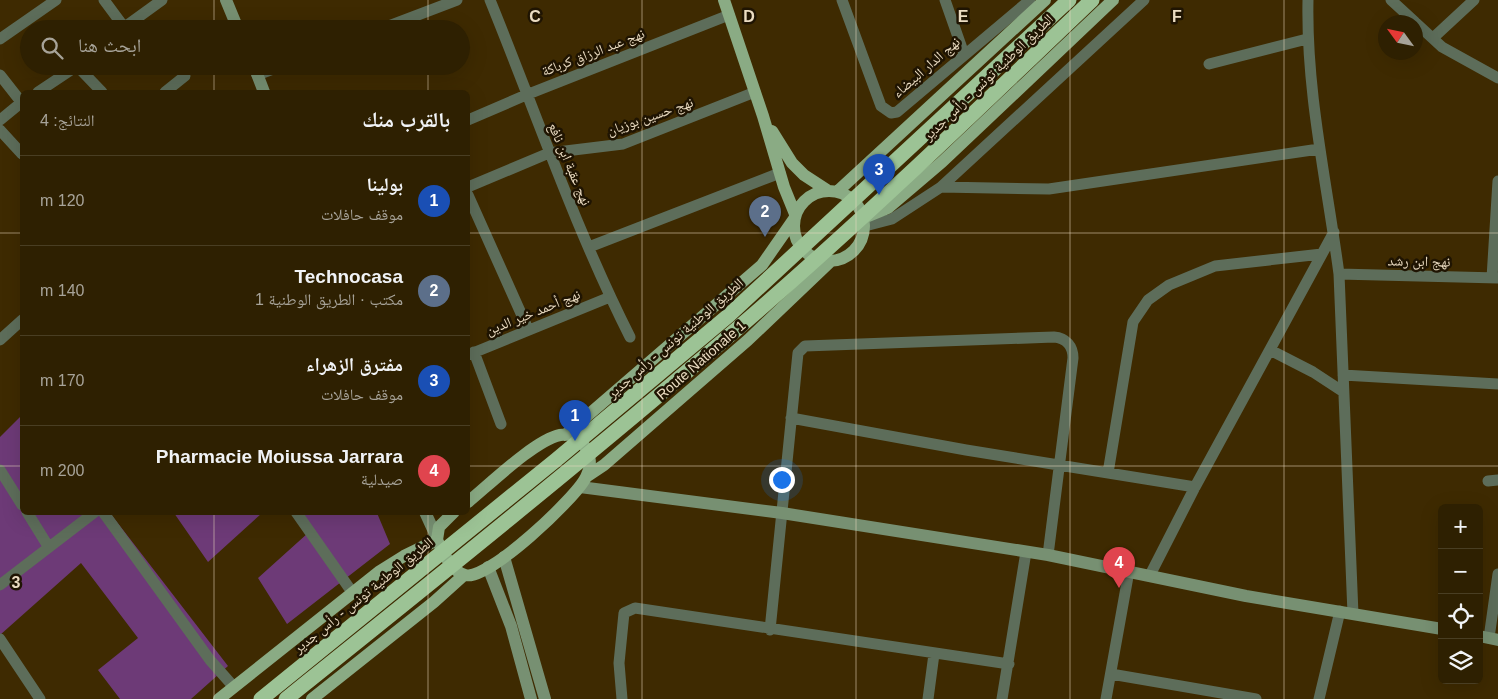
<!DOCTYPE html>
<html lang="ar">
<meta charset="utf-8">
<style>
body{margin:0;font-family:Helvetica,"Noto Naskh Arabic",sans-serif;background:#36280b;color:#f1f3f6;direction:rtl}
.controls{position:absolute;right:15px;bottom:15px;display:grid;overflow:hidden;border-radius:8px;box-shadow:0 5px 20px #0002}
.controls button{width:45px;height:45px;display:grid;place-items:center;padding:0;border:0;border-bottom:1px solid #493e23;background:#2e2001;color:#f1f3f6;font:25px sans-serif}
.compass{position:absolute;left:1378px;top:15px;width:45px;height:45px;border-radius:50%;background:#2e2001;box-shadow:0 5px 20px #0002;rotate:303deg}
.you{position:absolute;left:781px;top:479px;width:18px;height:18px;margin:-12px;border:4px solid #fff;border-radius:50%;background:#1a73e8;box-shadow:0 0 0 8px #1a73e833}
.badge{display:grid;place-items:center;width:32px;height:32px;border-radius:50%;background:#d93025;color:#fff;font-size:16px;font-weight:700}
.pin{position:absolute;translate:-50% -41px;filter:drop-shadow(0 1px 2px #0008)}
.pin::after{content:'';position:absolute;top:26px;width:18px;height:15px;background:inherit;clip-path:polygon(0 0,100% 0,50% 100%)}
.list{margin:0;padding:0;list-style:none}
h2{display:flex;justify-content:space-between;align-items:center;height:65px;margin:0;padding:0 20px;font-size:21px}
h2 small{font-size:16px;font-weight:400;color:#a7a399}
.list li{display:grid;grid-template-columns:32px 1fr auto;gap:15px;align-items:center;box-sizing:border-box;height:90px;padding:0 20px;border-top:1px solid #493e23}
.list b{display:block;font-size:19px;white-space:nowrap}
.list p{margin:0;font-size:16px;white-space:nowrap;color:#a7a399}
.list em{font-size:16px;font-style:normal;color:#a7a399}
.icon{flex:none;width:28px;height:28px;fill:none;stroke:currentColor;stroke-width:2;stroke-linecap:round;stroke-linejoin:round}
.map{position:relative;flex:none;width:1498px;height:699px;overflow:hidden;direction:ltr}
.search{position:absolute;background:#2e2001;box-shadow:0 5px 20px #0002;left:20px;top:20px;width:450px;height:55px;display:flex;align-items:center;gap:12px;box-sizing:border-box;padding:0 18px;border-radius:28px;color:#a7a399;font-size:19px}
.panel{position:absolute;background:#2e2001;box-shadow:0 5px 20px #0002;left:20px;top:90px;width:450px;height:425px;border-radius:8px;direction:rtl}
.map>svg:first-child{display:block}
</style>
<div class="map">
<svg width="1498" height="699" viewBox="0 0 1498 699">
<rect width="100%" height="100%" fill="#3e2a01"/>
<path fill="#6d3a77" d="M22 415V512L110 513 228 666 191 699H120L98 670 138 638 81 563 0 635V437Z
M174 513H262L208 562Z
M294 513H377L390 544 287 624 258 578 308 533Z"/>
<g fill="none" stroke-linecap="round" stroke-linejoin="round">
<path stroke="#5d6d5a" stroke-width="11" d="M104 0 124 27
M490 0C536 113 575 228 630 337
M842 0 881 106 891 113 897 112 1030 0
M945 0 964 54
M1308 0C1306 92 1327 183 1339 274L1353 614
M1391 0 1415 22
M1416 23 1442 47 1498 78
M122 29 162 0
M381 29 457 0
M1433 38 1474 0
M0 39 56 0
M1209 64 1307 39
M77 66 102 92
M0 75 22 103
M257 75 281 66
M38 92 77 66
M165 92 185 76
M0 120 22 102
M468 120 526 95 729 15
M0 130 22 154
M468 187 549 153 623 144 755 92
M941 187 1049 189 1319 149
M468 195 528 329
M865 226 892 219 941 187 1144 0
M589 247 780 173
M1339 274 1498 278
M1492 278 1498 181
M0 340 22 320
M1270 350 1313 372 1342 391
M474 352 501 424
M468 355 610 297
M1343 375 1498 384
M791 418 966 450 1195 487
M0 470 22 505
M1108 473 1133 322 1148 300 1169 285 1215 266 1322 254
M1488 481 1498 480
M27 512 48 546
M103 512 210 660 233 686
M296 512 352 592
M1150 575 1195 487 1334 232
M0 585 95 512
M770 630 798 353 805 346 1054 337C1066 338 1073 346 1073 358L1048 555
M1489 638 1498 574
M0 639 40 699
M1111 674 1256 699
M622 699 619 663 624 613 635 608 1009 664
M928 699 934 654
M1002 699 1026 552
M1106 699 1129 571
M1319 699 1340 611"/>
<path stroke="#779072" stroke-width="12" d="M226 0 238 29
M254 66 264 92
M580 487 782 513 1048 555 1246 596 1442 629
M425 512 436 536
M504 557 545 699
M488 567 511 626 531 699
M1479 636 1498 640"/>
<path stroke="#8aab84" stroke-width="12" d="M724 0 763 116 784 187 795 214
M772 131 792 163 804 175 827 190
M794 226a35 35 0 1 1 70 0a35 35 0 1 1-70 0Z
M838 191 1045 0
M866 217 888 208 942 162 1113 0
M565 435 762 265 794 219
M586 477 604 465 748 340 831 261
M454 512 439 527 437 540C443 552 451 571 465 575 487 582 577 497 586 477 592 466 591 454 583 444 578 437 570 433 560 435 535 440 489 485 468 502
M219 699 380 571 404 556 437 540
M312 699 434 602 464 575"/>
<path stroke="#9cc395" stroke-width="15" d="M261 699 556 460 728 316 1069 0
M286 699C438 577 590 455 738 328 860 223 976 111 1092 0"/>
</g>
<path fill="none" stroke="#ebdcc2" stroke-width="1" stroke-opacity="0.55" d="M214 0V29M428 0V29M642 0V699M856 0V699M1070 0V699M1284 0V699M214 66V92M428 66V92M0 233H22M468 233H1498M0 466H22M468 466H1498M214 512V699M428 512V699"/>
<g text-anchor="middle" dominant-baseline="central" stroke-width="5" stroke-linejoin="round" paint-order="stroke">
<g font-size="14" fill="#ebdcc2" stroke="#1f1402">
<text transform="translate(593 52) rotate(-21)">نهج عبد الرزاق كرباكة</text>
<text transform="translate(926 67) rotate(-41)">نهج الدار البيضاء</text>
<text transform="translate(988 77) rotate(-44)">الطريق الوطنية تونس - رأس جدير</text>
<text transform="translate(650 116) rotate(-19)">نهج حسين بوزيان</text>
<text transform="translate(570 164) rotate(67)">نهج عقبة ابن نافع</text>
<text transform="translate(1419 261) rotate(1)">نهج ابن رشد</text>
<text transform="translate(533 312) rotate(-22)">نهج أحمد خير الدين</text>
<text transform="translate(675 338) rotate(-41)">الطريق الوطنية تونس - رأس جدير</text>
<text transform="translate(701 360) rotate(-41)">Route Nationale 1</text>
<text transform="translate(363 595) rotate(-39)">الطريق الوطنية تونس - رأس جدير</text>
</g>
</g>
<g font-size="16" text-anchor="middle" font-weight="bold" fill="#ebdcc2" stroke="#1f1402" stroke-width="5" stroke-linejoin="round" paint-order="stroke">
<text x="535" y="22">C</text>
<text x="749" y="22">D</text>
<text x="963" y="22">E</text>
<text x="1177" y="22">F</text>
<text x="16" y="588">3</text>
</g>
</svg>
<div class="controls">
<button>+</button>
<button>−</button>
<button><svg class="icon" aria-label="locate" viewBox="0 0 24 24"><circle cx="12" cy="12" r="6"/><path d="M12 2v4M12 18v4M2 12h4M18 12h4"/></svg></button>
<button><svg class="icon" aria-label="layers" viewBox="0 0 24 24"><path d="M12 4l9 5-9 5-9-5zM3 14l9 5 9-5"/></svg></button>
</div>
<svg class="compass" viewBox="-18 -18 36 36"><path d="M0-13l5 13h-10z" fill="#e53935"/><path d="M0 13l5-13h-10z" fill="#a7a399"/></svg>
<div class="you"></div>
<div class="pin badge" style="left:575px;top:441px;background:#1a4fb4">1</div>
<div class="pin badge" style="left:765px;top:237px;background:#5c6f8a">2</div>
<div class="pin badge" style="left:879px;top:195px;background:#1a4fb4">3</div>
<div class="pin badge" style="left:1119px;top:588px;background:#e0444e">4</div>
<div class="search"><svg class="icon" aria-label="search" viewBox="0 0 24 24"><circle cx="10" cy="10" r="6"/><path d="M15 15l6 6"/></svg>ابحث هنا</div>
<section class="panel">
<h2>بالقرب منك<small>النتائج: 4</small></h2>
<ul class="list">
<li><span class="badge" style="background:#1a4fb4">1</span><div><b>بولينا</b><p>موقف حافلات</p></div><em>120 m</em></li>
<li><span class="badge" style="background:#5c6f8a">2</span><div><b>Technocasa</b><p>مكتب · الطريق الوطنية 1</p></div><em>140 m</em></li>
<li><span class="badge" style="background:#1a4fb4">3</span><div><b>مفترق الزهراء</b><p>موقف حافلات</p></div><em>170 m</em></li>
<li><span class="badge" style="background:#e0444e">4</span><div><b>Pharmacie Moiussa Jarrara</b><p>صيدلية</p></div><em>200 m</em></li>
</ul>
</section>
</div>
